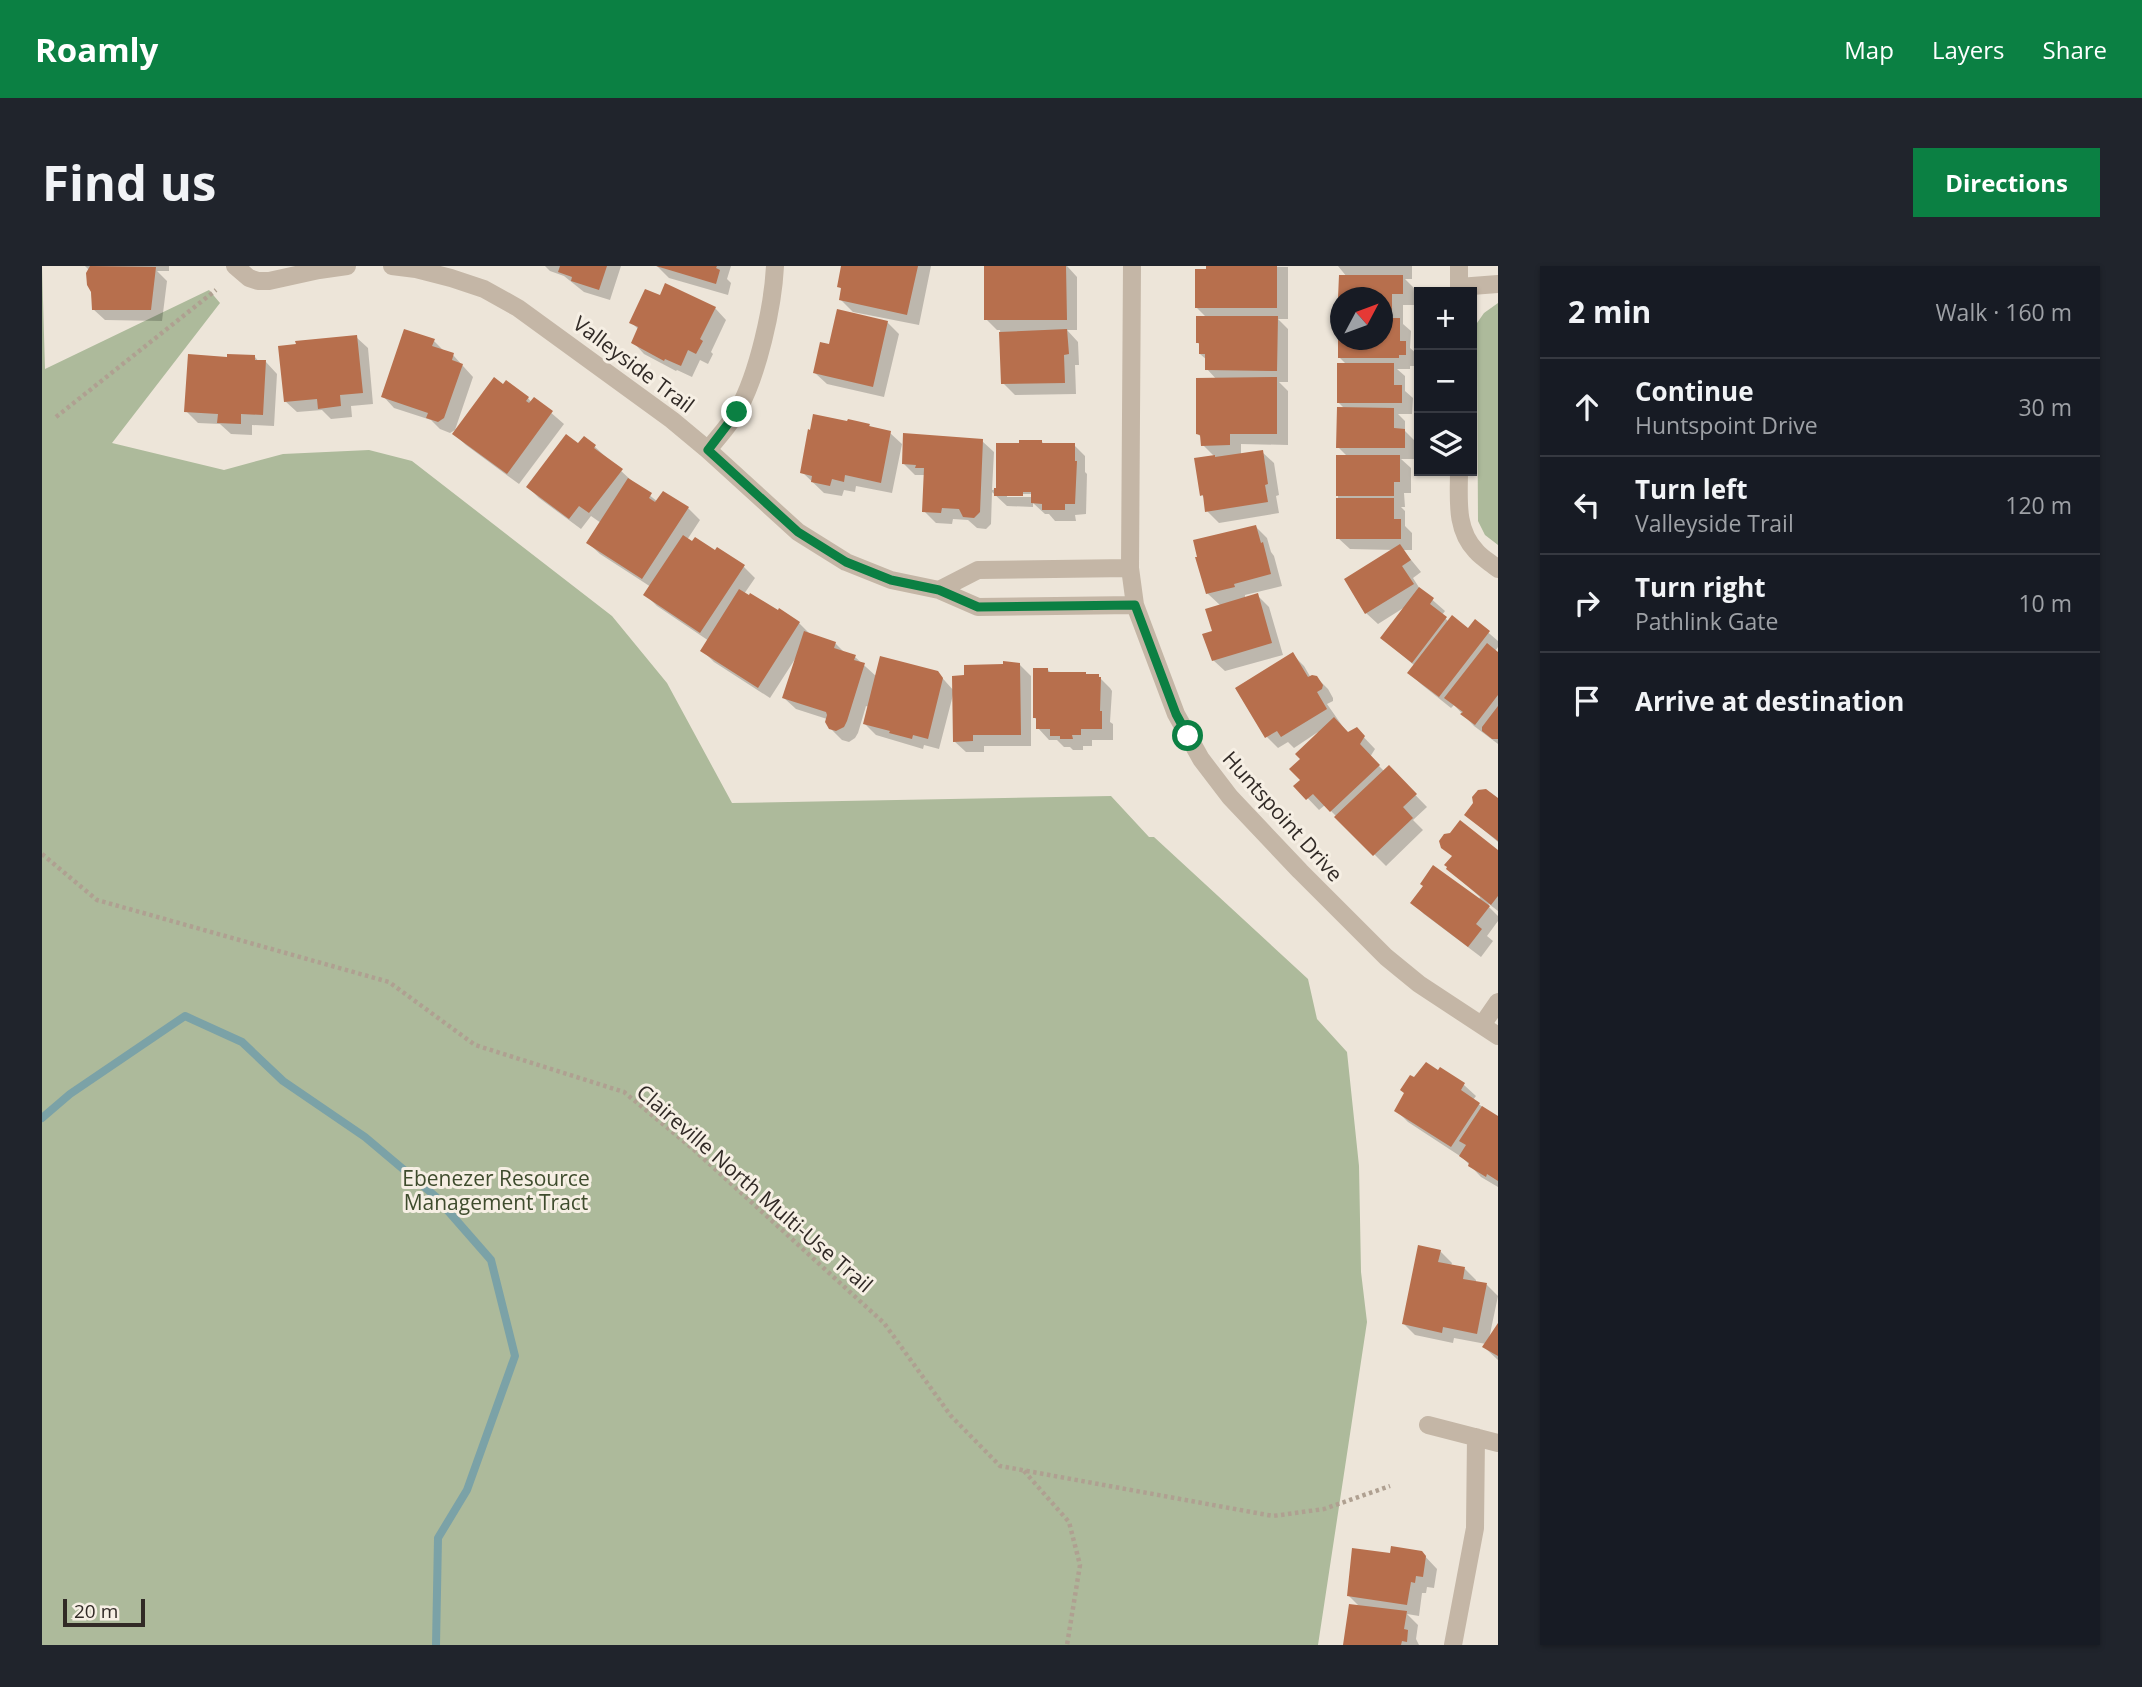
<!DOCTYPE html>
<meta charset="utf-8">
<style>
body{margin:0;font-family:"Open Sans",sans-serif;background:#20242c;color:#f1f3f6}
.controls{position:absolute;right:21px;top:21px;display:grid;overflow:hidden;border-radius:0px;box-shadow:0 2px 5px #0004}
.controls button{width:63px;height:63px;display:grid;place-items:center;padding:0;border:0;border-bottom:2px solid #363941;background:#171b24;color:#f1f3f6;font:35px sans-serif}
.compass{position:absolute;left:1288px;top:21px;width:63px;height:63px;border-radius:50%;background:#171b24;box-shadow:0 2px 5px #0004;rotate:49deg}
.scale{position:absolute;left:21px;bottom:18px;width:82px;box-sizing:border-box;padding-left:7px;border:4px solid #312a26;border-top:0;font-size:19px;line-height:24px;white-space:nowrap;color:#312a26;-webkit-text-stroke:5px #f6efe4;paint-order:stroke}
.stop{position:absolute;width:21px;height:21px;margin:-16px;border:5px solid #0b8043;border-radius:50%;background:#fff}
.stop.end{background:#0b8043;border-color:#fff;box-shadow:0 2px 7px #0008}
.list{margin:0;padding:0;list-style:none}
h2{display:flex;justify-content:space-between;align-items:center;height:91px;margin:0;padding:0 28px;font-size:30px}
h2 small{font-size:23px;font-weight:400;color:#9ea1a6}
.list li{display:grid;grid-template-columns:46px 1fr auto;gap:21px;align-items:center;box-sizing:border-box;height:98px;padding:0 28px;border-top:2px solid #363941}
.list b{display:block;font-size:26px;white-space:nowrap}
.list p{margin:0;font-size:23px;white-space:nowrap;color:#9ea1a6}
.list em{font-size:23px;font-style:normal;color:#9ea1a6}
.icon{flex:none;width:38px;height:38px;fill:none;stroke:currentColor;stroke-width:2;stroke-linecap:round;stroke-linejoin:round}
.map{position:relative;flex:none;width:1456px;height:1379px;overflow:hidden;border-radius:0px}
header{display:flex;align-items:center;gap:42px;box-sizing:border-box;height:98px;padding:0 35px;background:#0b8043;color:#fff}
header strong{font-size:33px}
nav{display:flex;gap:38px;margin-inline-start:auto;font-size:24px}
.intro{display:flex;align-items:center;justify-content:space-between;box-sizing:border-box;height:168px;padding:0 42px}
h1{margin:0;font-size:49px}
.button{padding:18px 32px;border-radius:0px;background:#0b8043;color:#fff;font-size:24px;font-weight:700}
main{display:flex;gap:42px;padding:0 42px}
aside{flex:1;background:#171b24;border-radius:0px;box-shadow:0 2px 5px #0004}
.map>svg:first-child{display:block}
</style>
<header>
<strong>Roamly</strong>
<nav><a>Map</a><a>Layers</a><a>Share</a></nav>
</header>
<div class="intro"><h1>Find us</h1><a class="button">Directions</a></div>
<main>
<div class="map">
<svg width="1456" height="1379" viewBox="0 0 1456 1379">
<rect width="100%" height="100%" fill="#ede5d9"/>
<path fill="#adba9b" d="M0 0 3 103 167 24 178 37 70 177 182 204 241 188 327 184 370 195 570 350 625 417 690 537 1069 530 1107 571H1112L1266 713 1275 753 1305 786 1317 900 1319 1006 1325 1056 1276 1379H0Z
M1456 37V279L1443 269 1436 255 1435 57 1442 47Z"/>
<path fill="#0003" fill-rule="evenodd" d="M43 0H127V5H115L125 15 120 55 63 54 51 43 47 4Z
M503 0H579L568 34 542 26 522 10 508 5Z
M615 0H689L685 13 689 17 686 29 627 12Z
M801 0H889L877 59 811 46 798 33 800 24 797 20Z
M944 0H1025L1035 11V64H1025L1036 76 1037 99H1033L1034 128 973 129 961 117 958 64H955L944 53Z
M1166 0 1246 1V53H1236L1246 63V116H1237L1246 125V179L1199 178V189L1220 186 1232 197 1237 229 1234 230 1237 247 1177 257 1165 245 1163 233 1160 229 1173 191 1161 179 1160 172 1156 168 1175 114 1165 103V94L1158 88 1159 80 1156 77 1164 51 1155 42Z
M1296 0H1370V13H1363L1372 22V39H1361V58L1369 65 1368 82 1375 88V100H1368V103H1355L1363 110V125L1371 132 1370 148H1356L1363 155V165L1374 176V193H1359L1369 202V227H1362L1363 241H1359L1363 245V260L1370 267V284H1361L1379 306 1371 312 1378 323 1403 345 1400 349 1407 356 1427 365 1434 356 1456 375V381L1453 385 1456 388V478L1432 460 1412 439 1409 442 1379 418 1367 407 1373 400 1340 372 1363 341 1336 358 1324 347 1353 284 1308 283 1296 272V191H1306L1296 181 1303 143 1296 136 1305 99 1297 91 1298 53V74H1340V32H1298V48V11H1305Z
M619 31 673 42 684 54 669 86 671 88 666 98 658 94 650 111 635 104 634 105 602 88 591 76 597 64 589 56Z
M845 56 857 68 842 131 785 118 773 107 788 80Z
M314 71 326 82 331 138 309 140 310 151 289 153 280 144 255 146 243 135Z
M392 75 403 86 411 89 431 111 413 164 408 167 398 163 389 154 352 142 341 130Z
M213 91 217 96H224L235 108 232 160 210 159V169L189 168 178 158 156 157 144 145 187 92Z
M461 120 486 132 490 137 493 133 522 158 477 218 424 179 412 168Z
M827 159 830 163 848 167 860 178 850 227 814 220 813 226 802 224 800 230 782 227 760 206Z
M940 175 952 186 950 224 956 223V178L1000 176 1003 179H1032L1043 190V206L1045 208 1044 248 1033 249 1034 255H1013L1007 248H1003L991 237V241L965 240 950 226 949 258 944 263 935 262 926 254 911 253 910 258 894 257 882 245 884 209H873L862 198ZM965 228H989V231H965Z
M537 180H552L591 216 616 236 621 227 646 242 658 254 645 274 702 301 713 312 702 328 757 357 769 369 793 377 804 388 813 391 835 411 895 406 912 425 977 398 989 410V480H942V486H924L912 475 911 429 897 483 882 479 881 483 834 469 823 458 827 441 824 440 816 467 813 472 807 476 800 474 788 462 785 453 754 443 742 432 755 390 728 432 672 396 660 384 667 375 615 340 604 329 609 321 558 288 546 277 559 257 549 250 539 263 497 232 486 221Z
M1214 261 1225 272 1229 286 1232 290 1240 320 1203 329V333L1215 329 1227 341 1241 389 1183 405 1171 394 1172 367 1179 340 1165 327Z
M1250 388 1262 400 1269 412 1274 411 1286 423 1291 432V435L1285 438 1306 468 1314 463 1333 483 1328 491 1343 506 1347 502 1385 541 1371 554 1381 564 1344 600 1283 539 1277 544 1254 520 1260 514V493L1276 466 1252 482 1246 476 1236 482 1225 471Z
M1005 403 1010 408 1056 410 1068 422 1070 425 1068 456 1071 458V474H1050V480H1041V484H1031L1028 481H1022L1015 474H1007L996 462 995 454 992 451Z
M1456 533V576L1424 549Z
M1456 586V645L1447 638 1446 640 1456 650V655L1445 670 1451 675 1439 691 1382 648 1371 637 1437 634 1438 631 1406 603Z
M1399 803 1422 819 1434 830 1431 834 1456 852V921L1439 911 1421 892 1366 856 1354 844 1372 814 1397 807Z
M1398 985 1410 997 1409 1000 1423 1003 1434 1014V1017L1445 1019 1456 1030 1447 1073 1456 1060V1094L1442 1081 1444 1078 1412 1072 1411 1077 1373 1069 1362 1058Z
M1379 1286 1395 1303 1392 1322 1385 1321 1384 1327H1380L1377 1350 1365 1348 1376 1359 1374 1373 1377 1379H1303L1318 1341 1307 1330 1350 1289Z"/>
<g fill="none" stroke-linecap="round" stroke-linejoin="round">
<path stroke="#7ba2a7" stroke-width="8" d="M0 852 28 828 143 750 200 776 241 815 323 871 393 930 449 994 473 1090 425 1224 396 1272 394 1379"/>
</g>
<path fill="#b76f4d" d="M48 0 114 1 109 44H50L49 26 45 19 44 7Z
M518 0H565L557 24 529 15 530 11 516 6Z
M614 0H675L674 2 678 4 674 18Z
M799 0H876L865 49 797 34 799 22 795 21Z
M942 0H1024L1025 54H942Z
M1164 0H1235V42H1153V3H1164Z
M1297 9H1361V28H1350V49H1340V32H1296Z
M623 17 674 41 658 73 661 75 654 88 646 84 639 100 623 93 622 95 589 77 596 61 587 57 603 23 618 29Z
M795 43 846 55 831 121 771 107 778 76 787 78Z
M1154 50H1236L1235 105 1163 104V88H1157V77H1154Z
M1340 52H1358V75H1364V89H1357V92H1296V59H1298V74H1340Z
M362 63 393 73 390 80 412 87 410 94 421 98 402 152 396 156 384 152 386 147 339 131Z
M1025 63 1027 88 1022 89 1023 117 959 118 957 66Z
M315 69 321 127 298 129 299 140 276 143 275 133 242 136 236 80 254 78 253 75Z
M146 88 185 91V88L213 89V94H224L221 149 199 148V158L175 157 176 148 142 146Z
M1295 97H1352V119H1360V137H1295Z
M452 111 461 118 464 114 487 131 484 135 487 137 492 131 511 145 465 208 410 168Z
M1235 111V168H1188V179L1159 180 1158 169 1154 168V112Z
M1295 141 1352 142V162L1363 163V182H1294Z
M771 148 805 155 806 153 828 158 827 160 849 165 839 217 803 209 802 216 790 213 788 220 769 216 770 210 758 207 766 163 768 164Z
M861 167 941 173 938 246 932 252 921 251 917 243 900 242 899 247 880 246 882 202H873L874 199 860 198Z
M524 168 536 177 542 170 554 179 552 182 581 203 547 247 537 240 527 253 484 221Z
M977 174H1000V177H1033V195H1035L1033 238H1023V244H1000V238L989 237V226H981V230H952V222H954V177H977Z
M1221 184 1226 218 1223 219 1226 236 1163 246 1161 229 1158 230 1152 192 1173 189V191Z
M1294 189H1358V216H1352V230H1294Z
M586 212 610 227 607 232 613 236 621 225 647 241 600 313 544 277Z
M1294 232H1352V253H1359V273H1294Z
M1214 259 1219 277 1221 276 1229 308 1192 318 1193 321 1164 328 1153 291H1155L1151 274Z
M641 269 650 275 653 271 673 284 675 281 703 299 658 367 601 329Z
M1358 278 1369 294 1360 300 1372 318 1323 348 1302 313Z
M1377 321 1392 332 1388 338 1405 351 1370 397 1338 372Z
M697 323 707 329 708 327 736 344 737 342 758 356 716 422 658 385Z
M1216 327 1230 377 1170 395 1160 368 1170 365 1163 343Z
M1410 349 1426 362 1433 353 1448 365 1397 431 1365 407Z
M762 365 794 376 792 382 814 389 812 394 823 397 805 455 802 461 794 465 787 463 783 456 785 449 784 446 740 432Z
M1445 377 1456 386V429L1433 459 1418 448 1421 446 1402 432Z
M1251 386 1266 411 1270 409 1275 410 1281 419 1280 423 1275 426 1285 443 1239 471 1235 465 1223 472 1193 422Z
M838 390 896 405 901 412 886 473 871 469 870 473 847 467 848 465 821 458Z
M961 395 978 397 979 469H931V475L911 476 910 410 922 409V399L961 398Z
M991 402H1006V406H1044V408H1057V411H1059L1058 445H1060V463H1039V469H1030L1031 473H1018V470H1008V463H994V452H991Z
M1456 440V473H1450L1440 465V461Z
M1292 451 1306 466 1315 461 1323 470 1318 478 1338 499 1288 546 1271 528 1264 534 1251 520 1258 514 1247 503 1258 493 1253 488Z
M1347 499 1375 528 1361 541 1371 552 1331 590 1292 551Z
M1444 523 1456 532V575L1422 549 1431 537 1430 531 1436 524Z
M1418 554 1456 584V630L1449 639 1404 603 1405 601 1402 599 1410 590 1399 582 1397 575 1402 568 1408 567Z
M1391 599 1448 640 1434 658 1440 663 1426 681 1368 637 1381 620 1378 618Z
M1384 796 1396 804 1398 801 1423 817 1419 824 1438 837 1409 881 1352 845 1362 827 1358 824 1368 809 1372 811Z
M1440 840 1456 850V915L1445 908 1444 911 1426 900 1427 897 1417 890 1424 879 1417 875Z
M1376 979 1399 984 1396 996 1423 1001 1421 1013 1445 1017 1435 1068 1401 1061 1400 1067 1360 1058Z
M1456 1057V1090L1440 1081Z
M1349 1280 1380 1285 1384 1290 1381 1311 1374 1310 1373 1317 1369 1316 1365 1339 1305 1330 1310 1282 1348 1287Z
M1307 1338 1365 1345 1362 1363 1366 1364 1365 1376 1360 1375 1359 1379H1301Z"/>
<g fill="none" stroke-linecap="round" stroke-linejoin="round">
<path stroke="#afa091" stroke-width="4.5" stroke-dasharray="3.5 3.5" stroke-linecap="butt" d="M14 151 174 24
M0 588 55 634 347 716 433 779 582 826 651 883 842 1057 909 1150 958 1200 1231 1250 1282 1243 1348 1220
M982 1205 1027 1256 1038 1299 1025 1379"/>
<path stroke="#c4b6a6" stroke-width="18" d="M193 0 207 12 216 15H227L277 4 305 0
M350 0 374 3 409 12 442 23 476 42 630 154 666 184 756 266 804 296 849 314 897 324 936 341 1093 339
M1090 0 1088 302 1093 339 1134 448 1159 493 1188 531 1258 605 1344 691 1377 718 1456 770
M1417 21 1456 18
M1417 26V0
M666 184C676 171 688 159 696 144 716 108 731 41 733 0
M1417 205C1417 233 1413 263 1434 285 1440 292 1449 297 1456 303
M897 324 936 304 1088 302
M1440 759 1456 736
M1386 1159 1456 1177
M1411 1379 1433 1262 1434 1171"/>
</g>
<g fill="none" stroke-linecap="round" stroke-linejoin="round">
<path stroke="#0b8043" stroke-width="9" d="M695 146 666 184 756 266 804 296 849 314 897 324 936 341 1093 339 1134 448 1146 470"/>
</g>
<g text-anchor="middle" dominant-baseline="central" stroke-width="6" stroke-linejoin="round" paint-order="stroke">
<g font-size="21" fill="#312a26" stroke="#f6efe4">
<text transform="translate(592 98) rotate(37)">Valleyside Trail</text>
<text transform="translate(1241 550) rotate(48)">Huntspoint Drive</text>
<text transform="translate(713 922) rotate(41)">Claireville North Multi-Use Trail</text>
</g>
<g font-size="21" fill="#3e4c2d" stroke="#f6efe4">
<text x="454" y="912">Ebenezer Resource<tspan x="454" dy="24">Management Tract</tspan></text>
</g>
</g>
</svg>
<div class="controls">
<button>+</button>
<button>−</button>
<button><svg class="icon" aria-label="layers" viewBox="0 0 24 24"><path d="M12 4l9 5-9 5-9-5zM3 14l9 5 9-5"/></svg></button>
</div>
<svg class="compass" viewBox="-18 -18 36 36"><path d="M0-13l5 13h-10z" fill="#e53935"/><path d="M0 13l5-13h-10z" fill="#9ea1a6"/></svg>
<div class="scale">20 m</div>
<div class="stop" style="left:1146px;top:470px"></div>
<div class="stop end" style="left:695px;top:146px"></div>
</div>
<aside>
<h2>2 min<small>Walk · 160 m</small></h2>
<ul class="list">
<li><svg class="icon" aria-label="ahead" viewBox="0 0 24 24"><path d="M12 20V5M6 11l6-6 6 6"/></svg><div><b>Continue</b><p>Huntspoint Drive</p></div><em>30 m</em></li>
<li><svg class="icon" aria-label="left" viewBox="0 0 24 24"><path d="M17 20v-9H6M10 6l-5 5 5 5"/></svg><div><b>Turn left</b><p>Valleyside Trail</p></div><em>120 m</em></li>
<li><svg class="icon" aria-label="right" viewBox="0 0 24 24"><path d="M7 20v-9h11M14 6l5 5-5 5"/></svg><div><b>Turn right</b><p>Pathlink Gate</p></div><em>10 m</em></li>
<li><svg class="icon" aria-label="arrive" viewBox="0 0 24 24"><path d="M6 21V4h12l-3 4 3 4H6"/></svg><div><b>Arrive at destination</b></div></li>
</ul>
</aside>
</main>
